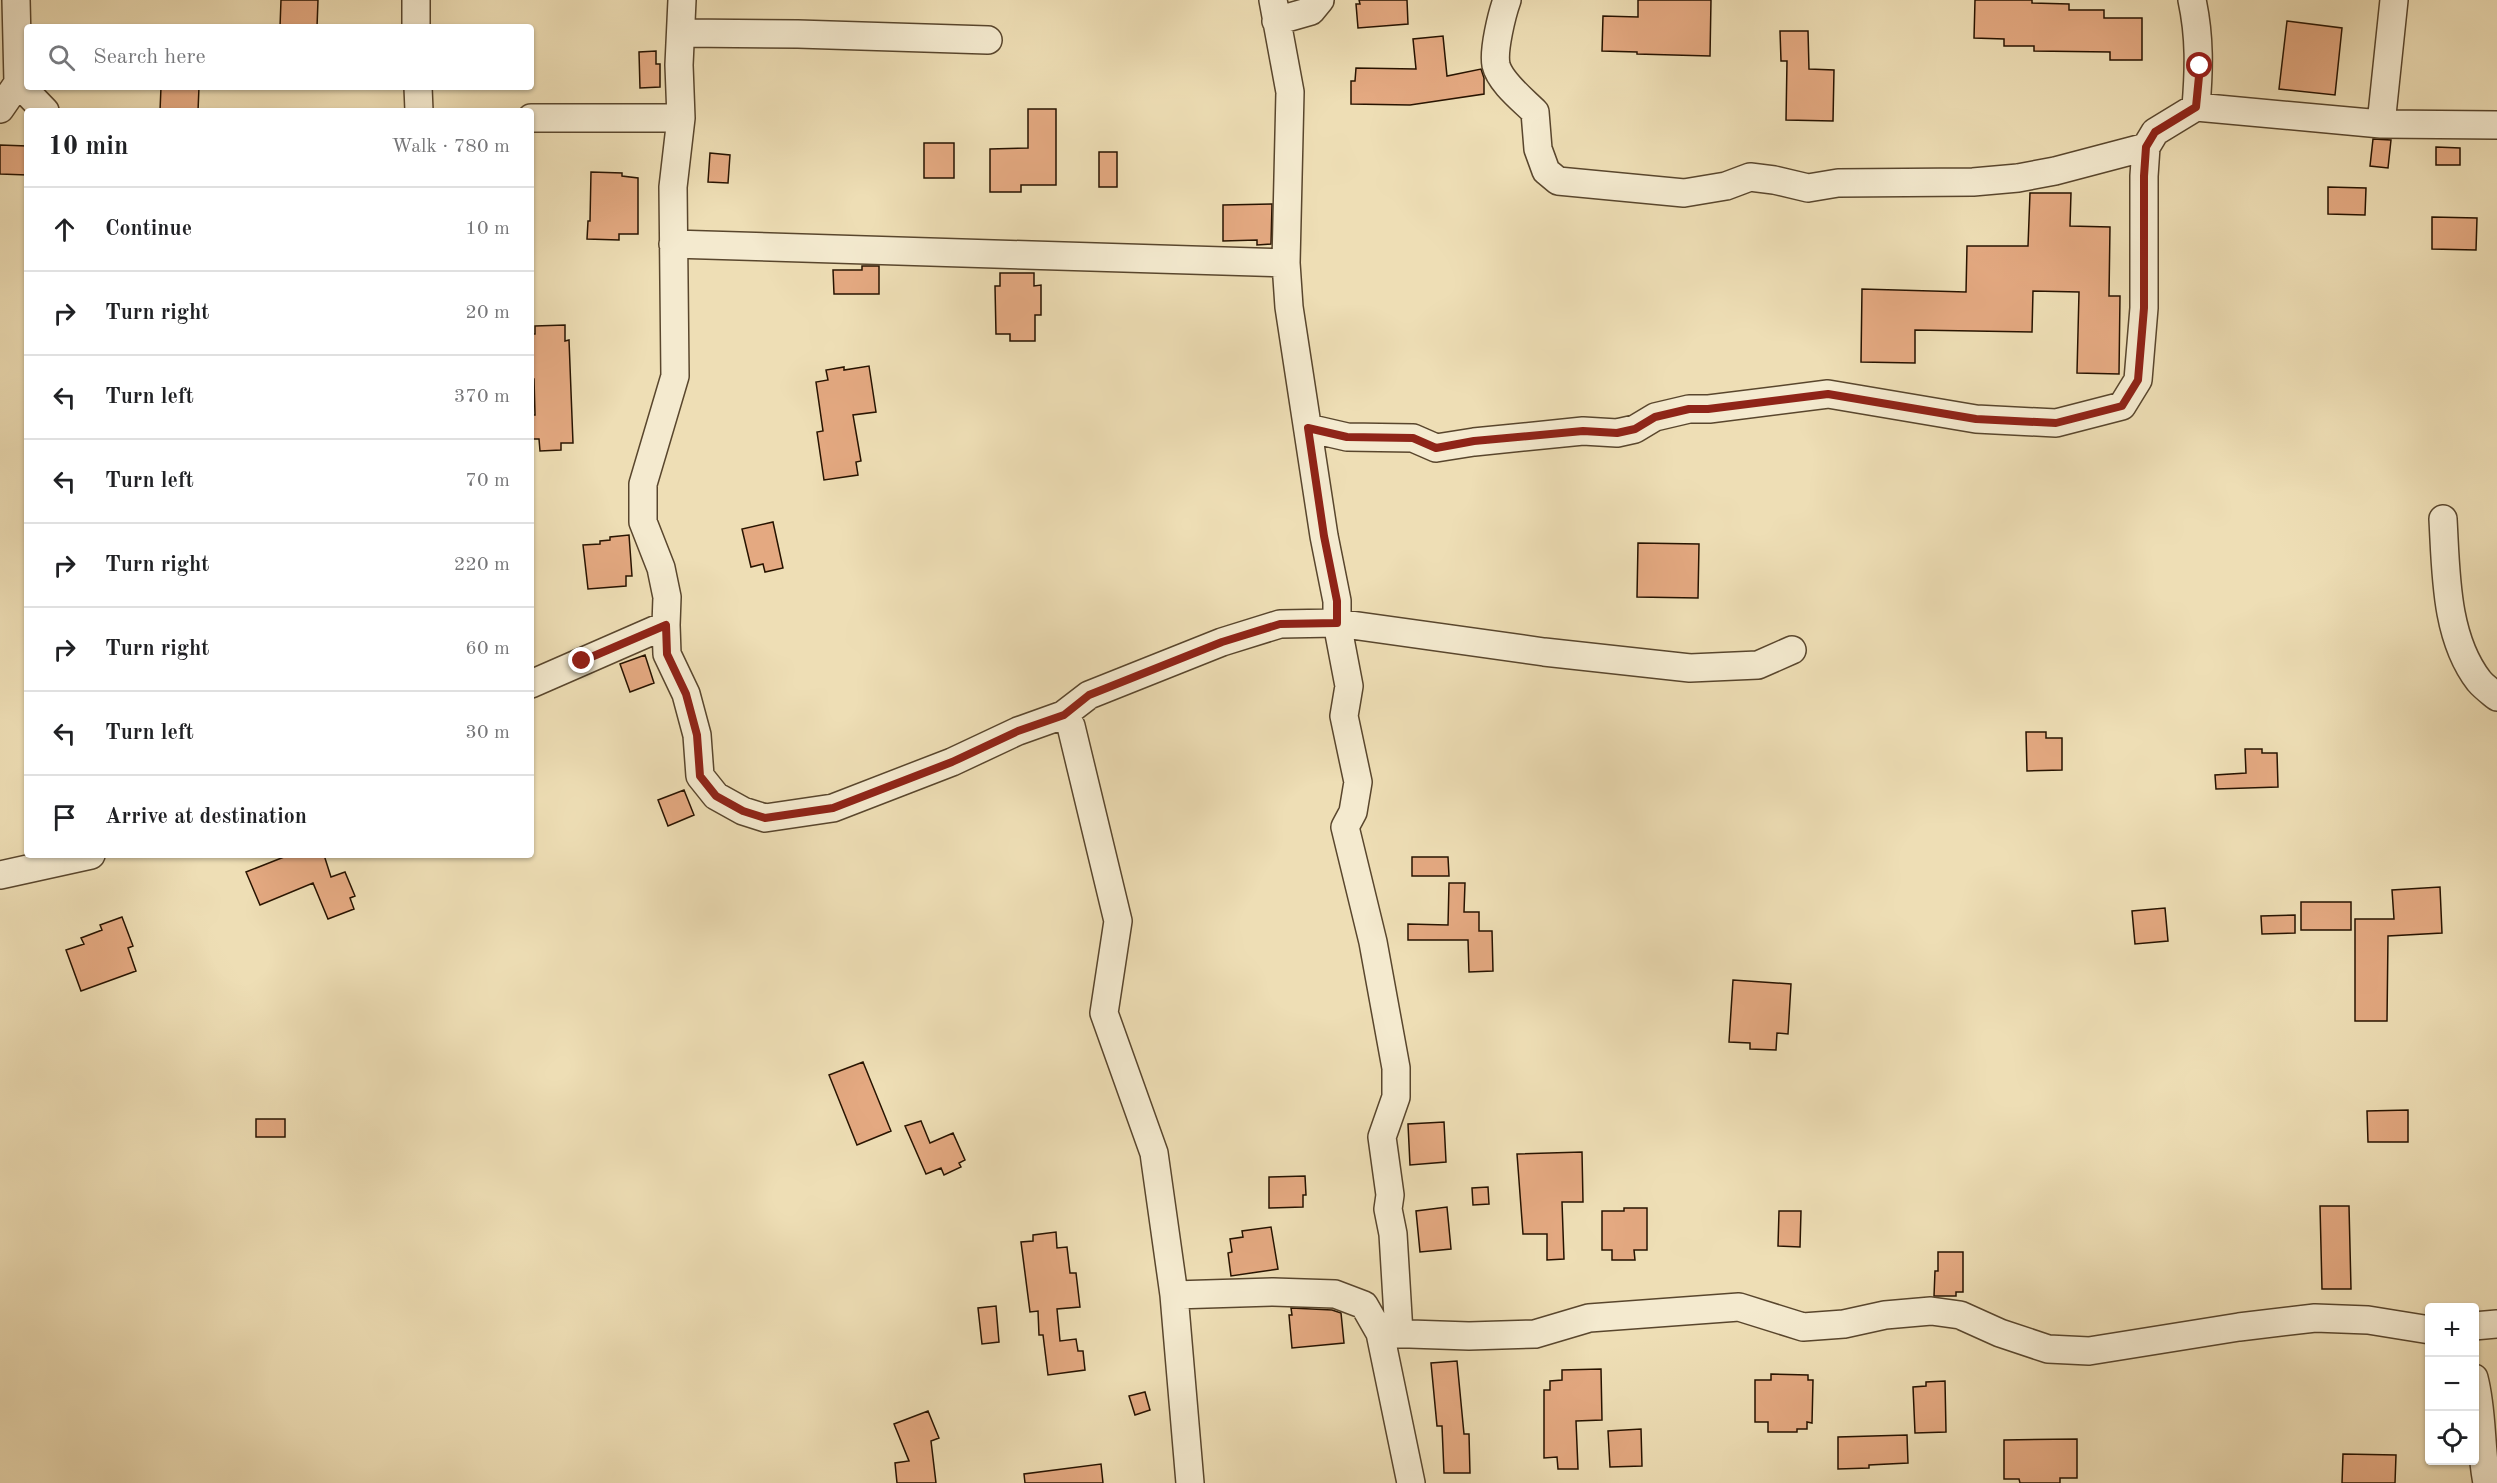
<!DOCTYPE html>
<meta charset="utf-8">
<style>
body{margin:0;font-family:"Old Standard TT",serif;background:#f2f2f2;color:#202124}
.controls{position:absolute;right:18px;bottom:18px;display:grid;overflow:hidden;border-radius:6px;box-shadow:0 2px 4px #0004}
.controls button{width:54px;height:54px;display:grid;place-items:center;padding:0;border:0;border-bottom:2px solid #e0e0e0;background:#fff;color:#202124;font:30px sans-serif}
.stop{position:absolute;width:18px;height:18px;margin:-14px;border:4px solid #8f2418;border-radius:50%;background:#fff}
.stop.end{background:#8f2418;border-color:#fff;box-shadow:0 2px 6px #0008}
.list{margin:0;padding:0;list-style:none}
h2{display:flex;justify-content:space-between;align-items:center;height:78px;margin:0;padding:0 24px;font-size:26px}
h2 small{font-size:20px;font-weight:400;color:#757577}
.list li{display:grid;grid-template-columns:39px 1fr auto;gap:18px;align-items:center;box-sizing:border-box;height:84px;padding:0 24px;border-top:2px solid #e0e0e0}
.list b{display:block;font-size:22px;white-space:nowrap}
.list em{font-size:20px;font-style:normal;color:#757577}
.icon{flex:none;width:33px;height:33px;fill:none;stroke:currentColor;stroke-width:2;stroke-linecap:round;stroke-linejoin:round}
.map{position:relative;flex:none;width:2497px;height:1483px;overflow:hidden}
.search{position:absolute;background:#fff;box-shadow:0 2px 4px #0004;left:24px;top:24px;width:510px;height:66px;display:flex;align-items:center;gap:15px;box-sizing:border-box;padding:0 21px;border-radius:6px;color:#757577;font-size:22px}
.panel{position:absolute;background:#fff;box-shadow:0 2px 4px #0004;left:24px;top:108px;width:510px;height:750px;border-radius:6px}
.map>svg:first-child{display:block}
</style>
<div class="map">
<svg width="2497" height="1483" viewBox="0 0 2497 1483">
<rect width="100%" height="100%" fill="#eedeb5"/>
<filter id="stains"><feTurbulence type="fractalNoise" baseFrequency=".00333" numOctaves="4"/><feColorMatrix values="0 0 0 0 .2 0 0 0 0 .09 0 0 0 0 .02 0 0 0 .5 -.17"/></filter>
<radialGradient id="worn" r=".72"><stop offset=".6" stop-color="#630" stop-opacity="0"/><stop offset="1" stop-color="#630" stop-opacity=".3"/></radialGradient>
<path fill="#e4a981" stroke="#271300" stroke-width="1.5" d="M281 0H318L317 27H280Z
M1359 0H1407L1408 24 1358 28 1356 4H1360Z
M1638 0H1711L1710 56 1637 54V52L1602 51 1603 16 1638 17Z
M1975 0H2032V3L2069 4V10H2104V18H2142V60H2110V52L2034 51V46H2004V39L1974 38Z
M2287 21 2342 28 2335 95 2279 89Z
M1780 31H1808L1809 69 1834 70 1833 121 1786 120 1787 61H1781Z
M1443 36 1447 76 1481 69 1484 78V94L1410 105 1351 104V81H1355L1356 68 1416 69 1413 39Z
M656 51V64H660V87L640 88 639 52Z
M161 87H199L198 111H160Z
M1028 109H1056V185H1021V192H990V149L1028 148Z
M2373 139 2391 140 2388 168 2370 166Z
M924 143H954V178H924Z
M0 145 27 146V175L0 174Z
M2436 147 2460 148V165H2436Z
M1099 152H1117V187H1099Z
M710 153 730 155 728 183 708 182Z
M591 172 622 173V176L638 178V234H619V240L587 239 588 221H590Z
M2328 187 2366 188 2365 215 2328 214Z
M2030 193H2071L2070 226 2110 227 2109 296H2120L2119 374 2077 373 2079 292 2033 291 2032 332 1915 330V363L1861 362 1862 289 1966 292 1967 246H2028Z
M1272 204 1271 244 1257 245V240L1223 241V205Z
M2432 217 2477 218 2476 250 2432 249Z
M862 266H879V294H834L833 270H862Z
M1000 273H1034V286L1041 285V315H1035V341H1010V334H996L995 286H1000Z
M565 325V341L569 340 573 443H561V450L540 451 539 439H531V415H535L534 379H531V334H535V326Z
M869 366 876 412 853 415 861 461 856 462 858 475 824 480 817 432 823 431 816 382 828 380 826 370 844 367V370Z
M773 522 783 568 765 572 763 564 751 567 742 529Z
M629 535 632 576H626V586L588 589 583 545 600 544V541L610 540V537Z
M1638 543 1699 544 1698 598 1637 597Z
M645 655 654 683 630 692 620 664Z
M2026 732H2046V738H2062V770L2027 771Z
M2245 749H2262V753H2277L2278 787 2216 789 2215 775 2246 773Z
M684 790 694 815 668 826 658 800Z
M289 855H324L331 877 345 872 355 896 350 898 354 909 328 919 313 883 260 905 246 872Z
M1412 857H1448L1449 876H1412Z
M1449 883H1465L1464 912H1479V931H1492L1493 971 1469 972 1468 940H1408V924L1448 925Z
M2440 887 2442 933 2388 936 2387 1021H2355V919H2394L2392 890Z
M2301 902H2351V930H2301Z
M2165 908 2168 941 2135 944 2132 911Z
M2295 915V933L2262 934 2261 916Z
M122 917 133 946 128 948 136 971 81 991 66 950 84 944 81 938 102 930 100 925Z
M1733 980 1791 984 1788 1034 1777 1033 1776 1050 1750 1049V1043L1729 1042Z
M863 1062 891 1131 857 1145 829 1075Z
M2408 1110V1142H2368L2367 1111Z
M256 1119H285V1137H256Z
M921 1121 930 1143 953 1133 965 1160 959 1163 961 1167 944 1175 941 1168 926 1174 905 1126Z
M1444 1122 1446 1162 1410 1165 1408 1124Z
M1582 1152 1583 1202H1562L1564 1259 1547 1260V1234H1523L1517 1154Z
M1305 1176 1306 1195H1303V1207L1269 1208V1177Z
M1488 1187 1489 1204 1473 1205 1472 1188Z
M2320 1206H2349L2351 1289H2322Z
M1447 1207 1451 1249 1420 1252 1416 1211Z
M1624 1208H1647V1250H1634L1635 1260H1612V1250H1602V1211H1624Z
M1779 1211H1801L1800 1247 1778 1246Z
M1271 1227 1278 1269 1231 1276 1228 1253 1232 1252 1230 1239 1243 1237 1242 1231Z
M1056 1232 1057 1248 1067 1247 1070 1273H1076L1080 1307 1057 1309 1060 1341 1076 1339 1078 1351H1083L1085 1370 1048 1375 1043 1335H1039L1038 1311 1030 1312 1021 1242 1033 1241V1235Z
M1938 1252H1963V1292H1956V1296H1934L1935 1271H1938Z
M996 1306 999 1342 982 1344 978 1308Z
M1291 1308 1332 1310 1341 1313 1344 1343 1292 1348 1289 1315H1292Z
M1457 1361 1464 1434H1469L1470 1473H1444L1442 1426H1437L1431 1363Z
M1601 1369 1602 1420 1576 1421 1578 1469H1558L1557 1457 1544 1458V1390H1550V1381L1562 1380V1370Z
M1771 1374 1808 1375V1380H1813L1812 1423 1807 1422V1429H1797V1432H1768V1422H1755V1380H1771Z
M1945 1381 1946 1432 1915 1433 1913 1387 1926 1386V1382Z
M1145 1392 1150 1410 1135 1415 1129 1396Z
M928 1411 939 1438 931 1441 936 1483H897L895 1463 909 1461 894 1424Z
M1641 1429 1642 1466 1610 1467 1608 1431Z
M1907 1435 1908 1463 1869 1465V1468L1838 1469V1437Z
M2077 1439V1478H2060V1483H2020L2019 1479H2004V1440Z
M2343 1454 2396 1455 2395 1483H2342Z
M1101 1464 1103 1483H1025L1024 1474Z"/>
<g fill="none" stroke-linecap="round" stroke-linejoin="round">
<g stroke="#59462d" stroke-width="30">
<path id="minor" d="M416 0V27
M1273 0 1290 92 1286 263 1289 307 1324 536 1337 601V623L1349 686 1344 716 1358 782 1353 812 1345 827 1373 942 1396 1068V1097L1382 1137 1390 1195 1388 1209 1393 1234 1399 1333
M1507 0C1502 14 1493 50 1496 65 1500 82 1523 100 1535 112L1538 149 1546 171 1558 181 1684 193 1726 186 1750 177 1774 180 1808 188 1838 183 1973 182 2018 178 2055 171 2146 147
M2192 0C2200 37 2199 70 2196 107
M1276 21 1311 11 1320 0
M681 33 798 34 988 40
M18 83 45 111
M418 87 419 111
M0 109 18 83 16 0
M531 118H681
M2381 124 2394 0
M673 244 1286 263
M1308 428 1347 437 1413 438 1436 448 1474 442 1583 431 1617 433 1635 429 1655 417 1689 409H1709L1828 394 1976 419 2056 423 2122 406 2138 380 2144 308V176L2146 147 2155 132 2196 107 2381 124 2497 125
M2443 519C2446 572 2445 637 2479 681 2484 687 2491 692 2497 697
M666 625 667 654 686 694 697 735 700 776 716 796 743 811 765 818 833 808 952 762 1018 731 1063 715 1089 695 1222 642 1280 624 1337 623 1544 652 1690 668 1758 665 1792 650
M531 684 666 625 667 597 661 568 643 522V484L675 376 673 187 681 118 679 65 682 0
M1063 715 1071 726 1118 921 1104 1013 1154 1153 1174 1295 1190 1483
M0 875 91 855
M1174 1295 1273 1292 1335 1294 1364 1305 1380 1333 1411 1483
M2474 1326 2497 1324
M1380 1333 1469 1336 1535 1334 1589 1318 1739 1307 1803 1327 1844 1324 1885 1315 1931 1311 1960 1315 2000 1333 2048 1349 2089 1351 2239 1327 2315 1318 2368 1320 2430 1330
M2474 1378C2483 1412 2480 1448 2487 1483"/>
</g>
<use href="#minor" stroke="#f4eacf" stroke-width="27"/>
</g>
<g fill="none" stroke-linecap="round" stroke-linejoin="round">
<path stroke="#8f2418" stroke-width="8" d="M582 661 666 625 667 654 686 694 697 735 700 776 716 796 743 811 765 818 833 808 952 762 1018 731 1064 715 1089 695 1222 642 1280 624 1337 623V601L1324 536 1308 428 1347 437 1413 438 1436 448 1474 441 1583 431 1617 433 1635 429 1655 417 1689 409H1708L1828 394 1976 419 2056 423 2122 406 2138 380 2144 308V176L2146 147 2155 132 2196 107 2200 66"/>
</g>
<rect width="100%" height="100%" filter="url(#stains)"/>
<rect width="100%" height="100%" fill="url(#worn)"/>
</svg>
<div class="controls">
<button>+</button>
<button>−</button>
<button><svg class="icon" aria-label="locate" viewBox="0 0 24 24"><circle cx="12" cy="12" r="6"/><path d="M12 2v4M12 18v4M2 12h4M18 12h4"/></svg></button>
</div>
<div class="stop" style="left:2200px;top:66px"></div>
<div class="stop end" style="left:582px;top:661px"></div>
<div class="search"><svg class="icon" aria-label="search" viewBox="0 0 24 24"><circle cx="10" cy="10" r="6"/><path d="M15 15l6 6"/></svg>Search here</div>
<section class="panel">
<h2>10 min<small>Walk · 780 m</small></h2>
<ul class="list">
<li><svg class="icon" aria-label="ahead" viewBox="0 0 24 24"><path d="M12 20V5M6 11l6-6 6 6"/></svg><div><b>Continue</b></div><em>10 m</em></li>
<li><svg class="icon" aria-label="right" viewBox="0 0 24 24"><path d="M7 20v-9h11M14 6l5 5-5 5"/></svg><div><b>Turn right</b></div><em>20 m</em></li>
<li><svg class="icon" aria-label="left" viewBox="0 0 24 24"><path d="M17 20v-9H6M10 6l-5 5 5 5"/></svg><div><b>Turn left</b></div><em>370 m</em></li>
<li><svg class="icon" aria-label="left" viewBox="0 0 24 24"><path d="M17 20v-9H6M10 6l-5 5 5 5"/></svg><div><b>Turn left</b></div><em>70 m</em></li>
<li><svg class="icon" aria-label="right" viewBox="0 0 24 24"><path d="M7 20v-9h11M14 6l5 5-5 5"/></svg><div><b>Turn right</b></div><em>220 m</em></li>
<li><svg class="icon" aria-label="right" viewBox="0 0 24 24"><path d="M7 20v-9h11M14 6l5 5-5 5"/></svg><div><b>Turn right</b></div><em>60 m</em></li>
<li><svg class="icon" aria-label="left" viewBox="0 0 24 24"><path d="M17 20v-9H6M10 6l-5 5 5 5"/></svg><div><b>Turn left</b></div><em>30 m</em></li>
<li><svg class="icon" aria-label="arrive" viewBox="0 0 24 24"><path d="M6 21V4h12l-3 4 3 4H6"/></svg><div><b>Arrive at destination</b></div></li>
</ul>
</section>
</div>
